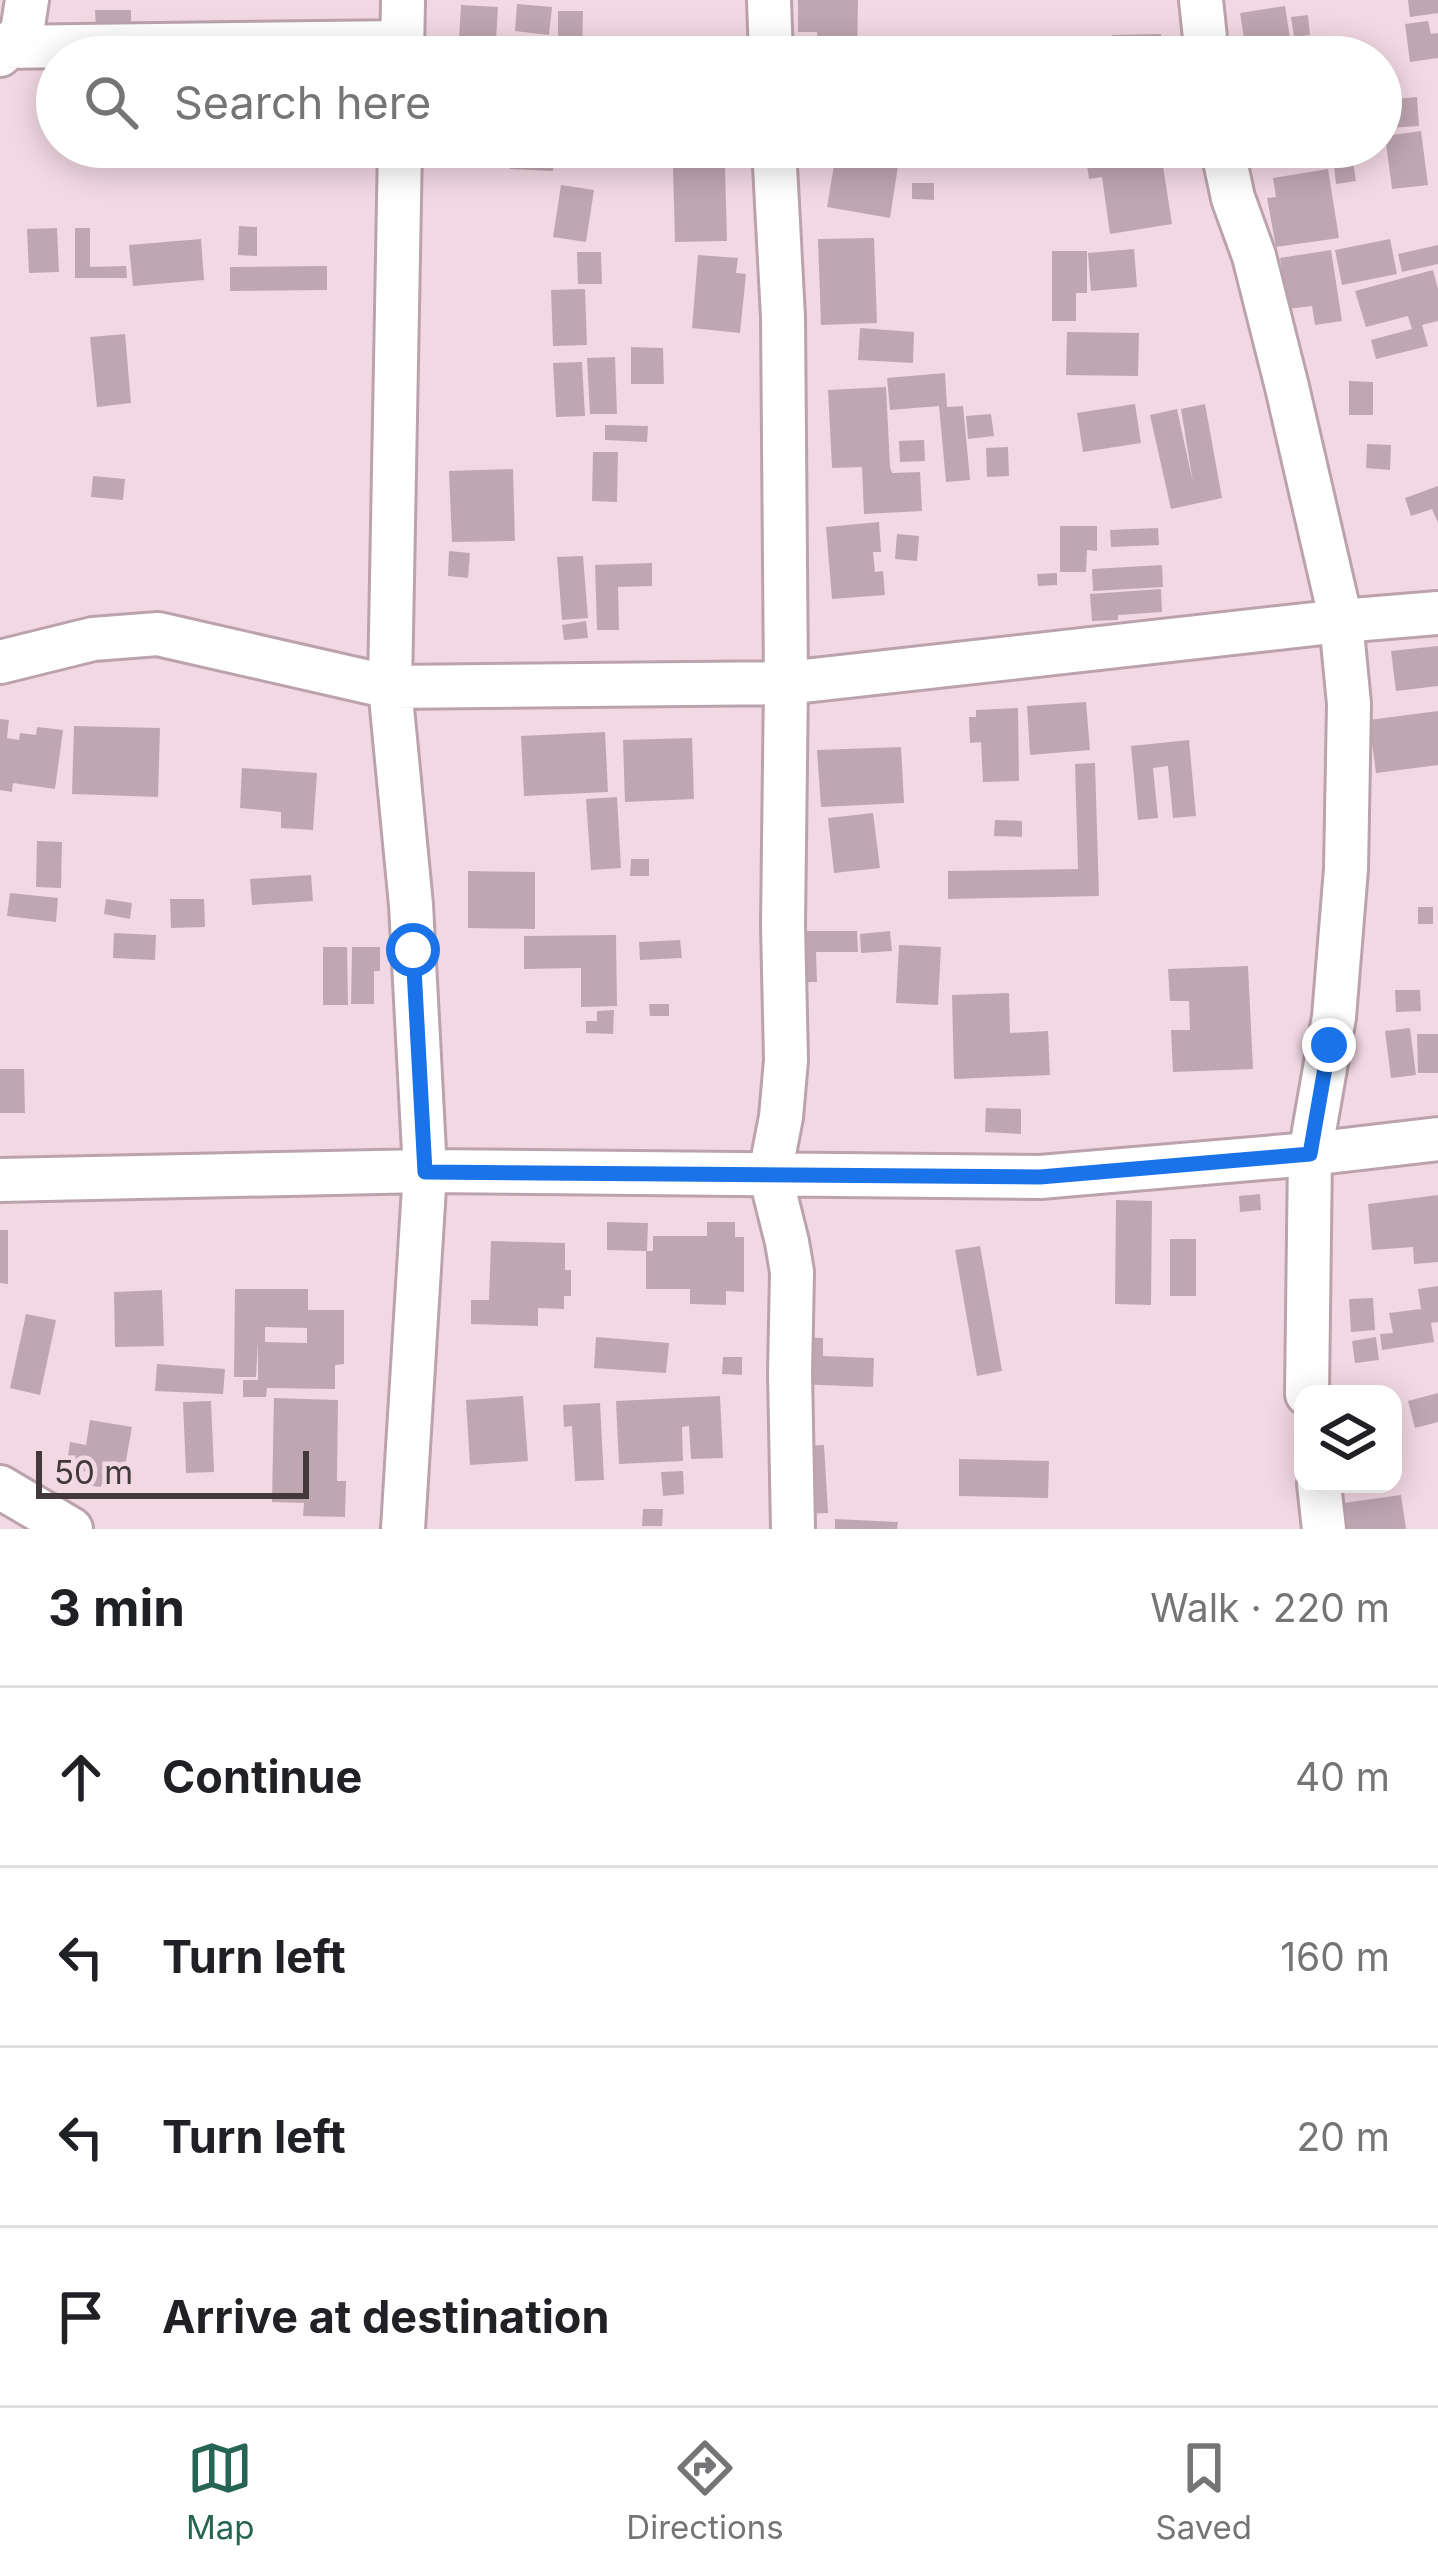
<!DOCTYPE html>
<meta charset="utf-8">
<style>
body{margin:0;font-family:Inter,sans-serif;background:#f2f2f2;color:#202124}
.controls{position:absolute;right:36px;bottom:36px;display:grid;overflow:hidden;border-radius:24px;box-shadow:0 6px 30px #0003}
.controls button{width:108px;height:108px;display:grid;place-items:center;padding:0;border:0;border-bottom:3px solid #e0e0e0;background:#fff;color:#202124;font:60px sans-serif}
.scale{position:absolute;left:36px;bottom:30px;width:273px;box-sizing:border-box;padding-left:12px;border:6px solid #43393d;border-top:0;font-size:33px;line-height:42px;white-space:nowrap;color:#43393d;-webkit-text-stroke:9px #f2d8e3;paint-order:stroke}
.stop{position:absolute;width:36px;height:36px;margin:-27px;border:9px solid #1a73e8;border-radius:50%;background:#fff}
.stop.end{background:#1a73e8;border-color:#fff;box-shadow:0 3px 12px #0008}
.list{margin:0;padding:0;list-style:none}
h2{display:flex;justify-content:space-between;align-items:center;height:156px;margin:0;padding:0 48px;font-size:51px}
h2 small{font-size:39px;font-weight:400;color:#757577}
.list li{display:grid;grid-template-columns:78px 1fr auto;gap:36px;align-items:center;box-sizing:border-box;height:180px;padding:0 48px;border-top:3px solid #e0e0e0}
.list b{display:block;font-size:45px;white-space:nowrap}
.list em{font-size:39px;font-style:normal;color:#757577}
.icon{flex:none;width:66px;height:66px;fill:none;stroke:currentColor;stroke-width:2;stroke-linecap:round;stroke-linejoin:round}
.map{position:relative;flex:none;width:1438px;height:1529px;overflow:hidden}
.search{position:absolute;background:#fff;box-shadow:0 6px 30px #0003;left:36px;right:36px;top:36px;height:132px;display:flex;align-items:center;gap:30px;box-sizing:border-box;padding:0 42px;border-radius:66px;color:#757577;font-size:45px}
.sheet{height:876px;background:#fff}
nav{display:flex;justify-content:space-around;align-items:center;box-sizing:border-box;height:168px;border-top:3px solid #e0e0e0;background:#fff;font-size:33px;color:#757577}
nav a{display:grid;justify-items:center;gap:6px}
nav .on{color:#266553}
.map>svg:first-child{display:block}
</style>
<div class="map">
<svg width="1438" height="1529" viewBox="0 0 1438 1529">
<rect width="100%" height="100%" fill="#f2d8e3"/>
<path fill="#bfa7b1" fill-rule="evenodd" d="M798 0H858L857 57H817V32H798Z
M1408 0H1438V13L1410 17Z
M517 4 552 7 549 35 515 31Z
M461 5 498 7 495 57H458Z
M1285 6 1293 57H1262L1260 49 1246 51 1240 13Z
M95 10H131V28L96 29Z
M558 11H583L582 55H558Z
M1308 15 1310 35 1294 37 1291 17Z
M1428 21 1431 34 1438 33V58L1410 62 1405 24Z
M1161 34 1162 57H1113L1112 35Z
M544 46 548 57H510V56Z
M1417 97 1419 126 1388 128 1385 100Z
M1421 131 1428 185 1392 189 1385 136Z
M460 147H501V168H460Z
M511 147 554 148 553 171 510 169Z
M562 147H584V160H562Z
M592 147H614L615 164H592Z
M837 147H901L890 218 827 207Z
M1116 147H1160L1172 224 1110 234 1102 177 1089 179 1085 152Z
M1267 147H1323L1325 157 1271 167Z
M1353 162 1356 181 1336 184 1334 165Z
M673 168H725L727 241 675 242Z
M1328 169 1339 238 1276 247 1267 198 1276 197 1273 178Z
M912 183H934V200L912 199Z
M561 185 594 190 586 242 553 237Z
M239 226 257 227V256L238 255Z
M57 228 59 272 29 273 27 229Z
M75 228H90V267L126 266 127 278H75Z
M874 238 877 323 821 325 818 239Z
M201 239 204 280 133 286 129 245Z
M1390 239 1397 274 1342 285 1335 250Z
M1438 245V264L1402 272 1398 254Z
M1134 249 1137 287 1091 291 1088 253Z
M1331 250 1342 321 1315 325 1312 306 1288 309 1280 258Z
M1052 251H1087V293H1076V321H1052Z
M577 252H601L602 284H578Z
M698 255 738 258 736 273 746 274 740 333 692 328Z
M327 266V290L230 291V267Z
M1433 270 1438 289V321L1422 325 1428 346 1376 359 1371 340 1412 329 1408 316 1366 327 1355 291Z
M585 289 587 345 553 346 551 290Z
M860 328 914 332 913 363 858 360Z
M1067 332 1139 333 1138 376 1066 375Z
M125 334 131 403 97 407 90 337Z
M631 347 663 348 664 384H631Z
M615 357 617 414H590L587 358Z
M582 362 585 416 556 417 553 363Z
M945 373 947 407 963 406 970 480 946 482 939 406 890 410 887 378Z
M1349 381 1373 382V415H1349Z
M886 387 890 467 892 473 920 472 922 511 864 514 862 467 832 468 828 390Z
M1135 404 1141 443 1083 452 1077 413Z
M1205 404 1222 498 1171 509 1150 415 1177 409 1193 483 1181 409Z
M991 414 994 436 968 439 966 416Z
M605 425 648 426 647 442 605 440Z
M924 440 925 461 900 462 899 441Z
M1367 444 1391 445 1390 470 1366 468Z
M1008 447 1009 476 987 477 986 448Z
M593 452H618L617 502 592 501Z
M513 469 515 541 452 542 449 471Z
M93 476 125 479 123 500 91 497Z
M1438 486V523L1432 509 1411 516 1405 498Z
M879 522 881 552H873L875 572 883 571 885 595 832 599 826 527Z
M1060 526H1097V551L1087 550 1086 572H1060Z
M1158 528 1159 545 1111 547 1110 530Z
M897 534 919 536 917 561 895 559Z
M449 551 470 553 468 578 448 576Z
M583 556 588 618 562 620 557 557Z
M652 563V586L618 587 619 630H597L595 565Z
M1162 565 1163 587 1093 591 1092 569Z
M1057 573V585L1038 586 1037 574Z
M1161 589 1162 612 1118 615V620L1092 621 1090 594Z
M586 621 588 638 564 640 562 625Z
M1438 646V686L1396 691 1391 651Z
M1086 702 1090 750 1030 755 1027 706Z
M1018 708 1019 781 983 782 981 742 970 743 969 717H976V710Z
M1438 711V765L1376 773 1369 720Z
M0 719 9 720 7 738 19 740 20 733 36 735 37 727 63 730 55 789 13 783 12 792 0 790Z
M74 726 160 728 158 797 72 794Z
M605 732 608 792 524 796 521 736Z
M692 738 694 799 625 802 623 740Z
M1189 740 1196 816 1173 818 1168 766 1153 768 1158 818 1138 820 1131 746Z
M901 747 904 803 821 807 817 750Z
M1095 763 1099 896 948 899V871L1078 869 1075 764Z
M242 768 317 773 313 830 281 828V812L240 808Z
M617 797 621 868 591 870 586 799Z
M873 813 880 868 834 873 828 818Z
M995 820 1022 821V837L994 836Z
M37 841 62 842 61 888 36 887Z
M631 859H649V876H630Z
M468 871 535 872V929L468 928Z
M311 875 313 901 252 905 250 879Z
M10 893 58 898 56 922 7 916Z
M106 899 132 903 130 919 104 914Z
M170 899H204L205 927 171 928Z
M1418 907H1433V924H1418Z
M788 931H857L858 952H816L817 982H788Z
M890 931 892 951 861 953 860 934Z
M114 933 156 935 155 960 113 958Z
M616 935 617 1006 581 1007V968L524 969V936Z
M680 940 682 958 640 960 639 942Z
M899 945 941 947 938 1005 896 1003Z
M323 947H347L348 1005H323Z
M352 947H380V971H374V1004H351Z
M1248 966 1253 1069 1173 1072 1171 1030H1190L1189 1001H1170L1168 969Z
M1395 990H1420L1421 1011 1396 1012Z
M1009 993 1010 1033 1048 1031 1050 1075 954 1079 952 995Z
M649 1004H669V1016H650Z
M614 1010 613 1034 586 1033V1021H597V1011Z
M1410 1028 1416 1075 1391 1078 1385 1031Z
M1417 1034H1438V1073H1418Z
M0 1069H24L25 1113H0Z
M986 1108 1021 1109V1134L985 1132Z
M1260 1194 1261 1210 1240 1212 1239 1196Z
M1438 1195V1262L1414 1264 1413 1247 1372 1250 1368 1204Z
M1116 1200 1152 1201 1151 1305 1115 1304Z
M607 1222 648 1223 647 1251H653V1236H707V1222H735V1237H744V1292L726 1291V1305L690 1304V1289H646V1251L607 1250Z
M0 1230H8V1284L0 1283Z
M1170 1239H1196V1296H1170Z
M491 1241 565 1243V1270H571V1296H564V1309L538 1308V1326L471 1324V1300H489Z
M980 1246 1002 1371 977 1376 955 1250Z
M1438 1286V1322L1431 1323 1434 1342 1382 1350 1380 1334 1393 1333 1389 1313 1421 1309 1418 1289Z
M235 1289H308V1310H344V1364L335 1365V1389L267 1388 266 1397H243V1380H258V1341L256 1377H234ZM265 1327 307 1328V1343L265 1342Z
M162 1290 164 1346 115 1347 114 1292Z
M1373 1298 1375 1330 1351 1332 1349 1299Z
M26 1314 56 1320 40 1395 10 1388Z
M596 1337 669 1343 666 1373 594 1368Z
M797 1337 823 1338V1356L874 1358 873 1387 795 1384Z
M1376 1337 1379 1360 1355 1363 1352 1341Z
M723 1357H742V1375L722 1374Z
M157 1364 225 1369 223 1394 155 1391Z
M1438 1393V1422L1415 1428 1408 1401Z
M523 1396 528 1461 470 1465 466 1400Z
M720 1396 723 1458 691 1459 689 1426 682 1427 683 1461 619 1464 616 1401Z
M274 1398 338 1400 337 1481H346L345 1517 303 1516 304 1503 272 1502Z
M211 1401 214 1472 186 1473 183 1402Z
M600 1403 604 1480 575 1481 572 1426 564 1427 563 1405Z
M90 1420 132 1427 122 1483 103 1479 101 1487 85 1485 87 1472 73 1469 74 1463H67L70 1442 86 1445Z
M824 1445 828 1513 805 1514 803 1446Z
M959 1459 1049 1461 1048 1498 959 1496Z
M683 1471 684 1494 663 1496 661 1472Z
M1401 1495 1406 1529H1340L1336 1504Z
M643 1509H663L662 1526H642Z
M835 1519 898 1522 897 1529H835Z"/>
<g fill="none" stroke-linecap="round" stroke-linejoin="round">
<g stroke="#bba2ac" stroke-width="48">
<path id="minor" d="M769 0 771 57
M1201 0 1207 57
M0 47 402 42
M0 55 22 32 27 0
M402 57 403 0
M400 147 390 687 411 905 425 1171 403 1529
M774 147 783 317 786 683 783 925 786 1060 781 1117 770 1174 787 1242 792 1272 790 1373 793 1529
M1222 147 1233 198 1254 256 1287 387 1341 621 1349 704 1346 869 1334 1017 1310 1154 1307 1394
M0 662 93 639 158 634 390 687 786 683 1341 621 1438 613
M0 1180 425 1171 1040 1177 1310 1154 1438 1139
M1319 1484 1324 1529
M0 1487 71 1529"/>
</g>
<use href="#minor" stroke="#fff" stroke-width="42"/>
</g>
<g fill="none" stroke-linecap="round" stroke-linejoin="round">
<path stroke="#1a73e8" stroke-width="15" d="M413 950 425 1172 1040 1177 1310 1154 1329 1045"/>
</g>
</svg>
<div class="controls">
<button><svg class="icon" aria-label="layers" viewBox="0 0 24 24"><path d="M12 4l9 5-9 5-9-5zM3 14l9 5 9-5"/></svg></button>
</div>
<div class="scale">50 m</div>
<div class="stop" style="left:413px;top:950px"></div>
<div class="stop end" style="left:1329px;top:1045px"></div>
<div class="search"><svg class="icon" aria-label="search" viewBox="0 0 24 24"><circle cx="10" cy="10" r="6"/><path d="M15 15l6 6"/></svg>Search here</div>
</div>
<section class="sheet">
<h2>3 min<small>Walk · 220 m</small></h2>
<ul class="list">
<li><svg class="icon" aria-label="ahead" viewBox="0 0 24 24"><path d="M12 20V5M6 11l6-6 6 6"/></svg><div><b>Continue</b></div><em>40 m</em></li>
<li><svg class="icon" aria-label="left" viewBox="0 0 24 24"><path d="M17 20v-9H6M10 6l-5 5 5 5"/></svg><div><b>Turn left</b></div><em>160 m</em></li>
<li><svg class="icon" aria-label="left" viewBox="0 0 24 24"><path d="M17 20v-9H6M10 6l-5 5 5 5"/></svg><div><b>Turn left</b></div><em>20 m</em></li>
<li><svg class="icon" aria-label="arrive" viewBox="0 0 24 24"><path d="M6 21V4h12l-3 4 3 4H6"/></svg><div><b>Arrive at destination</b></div></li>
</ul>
</section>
<nav>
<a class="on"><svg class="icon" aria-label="map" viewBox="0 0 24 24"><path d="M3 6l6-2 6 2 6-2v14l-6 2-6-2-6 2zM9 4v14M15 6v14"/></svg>Map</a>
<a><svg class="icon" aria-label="directions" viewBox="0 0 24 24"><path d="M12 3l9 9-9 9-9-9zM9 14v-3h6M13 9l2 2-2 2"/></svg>Directions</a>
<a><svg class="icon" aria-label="saved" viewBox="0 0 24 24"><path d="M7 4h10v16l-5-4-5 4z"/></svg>Saved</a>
</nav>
